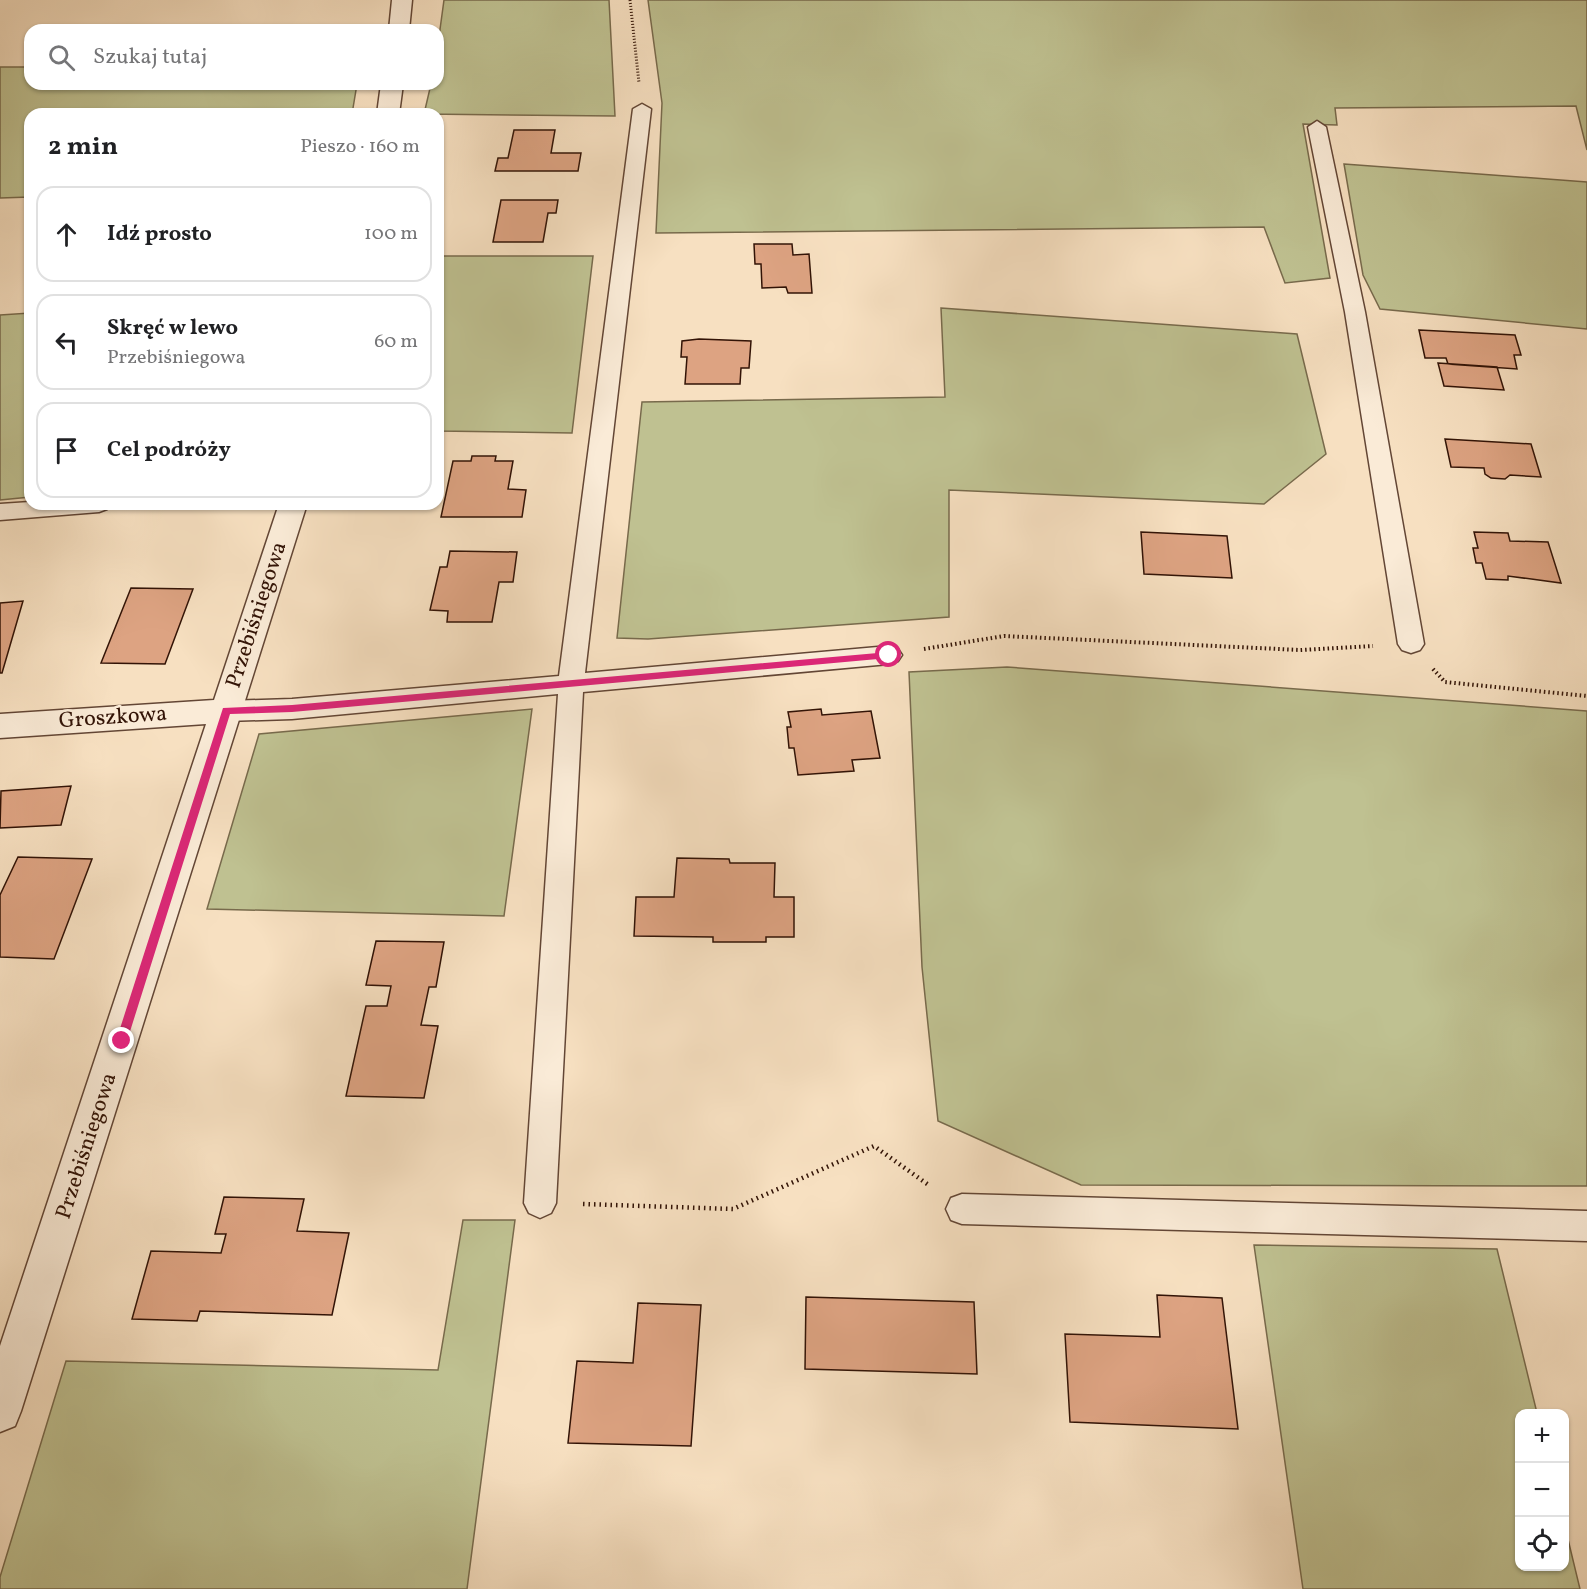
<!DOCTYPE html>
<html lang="pl">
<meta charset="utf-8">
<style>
body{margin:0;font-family:Vollkorn,serif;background:#f6f6f6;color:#202124}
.controls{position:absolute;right:18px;bottom:18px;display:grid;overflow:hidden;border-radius:12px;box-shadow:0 2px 4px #0004}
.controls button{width:54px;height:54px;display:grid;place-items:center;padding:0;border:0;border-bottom:2px solid #e0e0e0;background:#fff;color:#202124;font:30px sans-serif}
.stop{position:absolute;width:18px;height:18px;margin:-14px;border:4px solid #db2777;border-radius:50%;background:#fff}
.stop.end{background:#db2777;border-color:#fff;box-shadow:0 2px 6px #0008}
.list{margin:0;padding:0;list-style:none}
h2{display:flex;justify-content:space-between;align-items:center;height:78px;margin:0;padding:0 24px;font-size:26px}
h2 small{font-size:20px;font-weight:400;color:#757577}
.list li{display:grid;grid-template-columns:39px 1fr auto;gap:18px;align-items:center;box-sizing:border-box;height:96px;margin:0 12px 12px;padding:0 12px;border:2px solid #e0e0e0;border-radius:18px}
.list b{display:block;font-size:22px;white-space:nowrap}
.list p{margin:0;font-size:20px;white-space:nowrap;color:#757577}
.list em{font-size:20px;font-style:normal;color:#757577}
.icon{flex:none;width:33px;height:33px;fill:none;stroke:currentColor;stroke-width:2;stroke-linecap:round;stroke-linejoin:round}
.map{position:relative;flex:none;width:1587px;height:1589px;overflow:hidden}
.search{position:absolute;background:#fff;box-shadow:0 2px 4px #0004;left:24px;top:24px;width:420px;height:66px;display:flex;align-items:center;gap:15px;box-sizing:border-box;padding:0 21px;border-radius:18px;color:#757577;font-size:22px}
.panel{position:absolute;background:#fff;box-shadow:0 2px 4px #0004;left:24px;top:108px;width:420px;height:402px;border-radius:18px}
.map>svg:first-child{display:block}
</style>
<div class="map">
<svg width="1587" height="1589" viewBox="0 0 1587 1589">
<rect width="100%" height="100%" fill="#f7e0c1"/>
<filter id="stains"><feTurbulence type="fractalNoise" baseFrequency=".00333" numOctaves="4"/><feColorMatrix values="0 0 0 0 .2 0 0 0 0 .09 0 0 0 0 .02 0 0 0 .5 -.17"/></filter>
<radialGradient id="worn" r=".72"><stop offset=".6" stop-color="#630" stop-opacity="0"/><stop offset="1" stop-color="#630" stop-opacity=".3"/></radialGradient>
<path fill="#bfc191" stroke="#786a4c" stroke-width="1.5" d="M444 0H609L615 116 424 114 431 84H438V44Z
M648 0H1587V150L1576 106 1335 108 1337 125 1303 124 1330 278 1285 283 1264 227 656 233 662 103Z
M0 67H30V84H357L352 114H30V197L0 198Z
M1344 164 1587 182V329L1380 309 1363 275Z
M438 256H593L572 433 438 431Z
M941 308 1297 334 1326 454 1264 504 949 490V617L648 639 617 638 642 402 945 397Z
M30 313V497L0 500V315Z
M1007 667 1587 711V1186L1081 1185 938 1121 922 967 909 672Z
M532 709 504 916 207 909 259 734Z
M463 1220H515L467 1589H0V1577L66 1361 438 1370Z
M1254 1245 1497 1249 1537 1413 1520 1414V1566H1564L1565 1527 1580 1589H1303Z"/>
<path fill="#dda382" stroke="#321306" stroke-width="1.5" d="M514 130H555L551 153H581L578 171H495L498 158H508Z
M501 200H558L556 213H548L543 242H493Z
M754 244H792L793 255 809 254 812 293H788L786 287 762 288 761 264H755Z
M1419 330 1515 335 1521 355H1514L1517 369 1448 364 1446 358H1425Z
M699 339 751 341 749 368H741L740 384H685L687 357H681L682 341Z
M1438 363 1497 367 1504 390 1444 386Z
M1445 439 1531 444 1541 477 1510 475 1505 479 1491 478 1485 474 1484 468 1451 467Z
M472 456H496L495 461H513L508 489 526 490 522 517H441L453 461H471Z
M1141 532 1227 536 1232 578 1144 574Z
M1474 532 1508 533 1510 541 1548 542 1561 583 1508 576V580L1486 579 1482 563H1476L1473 548H1478Z
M450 551 517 552 513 582H499L492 622H447L448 611 430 610 440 567H447Z
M131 588 193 589 165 664 101 663Z
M23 601 2 673H0V603Z
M821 709 822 715 871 711 880 758 852 760 854 771 798 775 794 748H789L787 727H791L788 712Z
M71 786 61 825 0 828 1 791Z
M18 857 92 859 54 959 0 957V895Z
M677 858 729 859 730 863H775L774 897H794V937H766V942H713V937L634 936 636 897H674Z
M376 941 444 942 436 987H429L421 1025 438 1026 424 1098 346 1096 366 1006H387L391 986 366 985Z
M224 1197 304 1199 297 1231 349 1233 332 1315 200 1311 197 1321 132 1319 151 1251 221 1253 226 1234H215Z
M1157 1295 1222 1298 1238 1429 1070 1422 1065 1334 1160 1337Z
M806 1297 974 1302 977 1374 805 1369Z
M638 1303 701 1305 691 1446 568 1443 577 1361 633 1363Z"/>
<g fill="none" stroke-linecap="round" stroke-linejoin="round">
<g stroke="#634635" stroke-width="3">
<path id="service" d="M642 104 651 109 585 673 889 646 898 649 902 655 898 661 889 664 583 692 556 1203 551 1213 540 1218 529 1213 524 1203 558 694 292 719 226 721 217 718 213 711 217 704 226 701 292 699 559 676 633 109Z
M1317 121 1326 127 1365 312 1424 644 1420 650 1411 653 1402 650 1398 644 1345 312 1308 127Z
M30 502V504H111L107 509 99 512 0 520V504Z
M962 1194 1587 1211V1241L962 1224 951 1220 946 1209 951 1198Z"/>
</g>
<g stroke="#634635" stroke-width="3">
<path id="minor" d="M392 0H412L409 30H389Z
M381 84H403L399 114H377Z
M279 504H307L21 1411 15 1426 0 1432V1346L206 724 0 738V714L214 700Z"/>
</g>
<path stroke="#321306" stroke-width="3" stroke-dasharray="1 2" stroke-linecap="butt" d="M630 0 639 83"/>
<path stroke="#321306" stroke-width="4" stroke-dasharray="1.5 3" stroke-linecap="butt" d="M924 649 1004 636 1300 650 1373 646
M1433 669 1445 682 1587 696"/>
<path stroke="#321306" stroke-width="4.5" stroke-dasharray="1.5 4" stroke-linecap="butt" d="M583 1204 733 1209 874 1146 930 1186"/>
<use href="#service" fill="#faebd7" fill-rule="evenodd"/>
<use href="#minor" fill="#faebd7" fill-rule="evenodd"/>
</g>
<path fill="#db2777" d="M889 652 893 655 889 658 292 712 230 714 127 1041 122 1045 118 1044 116 1041 223 708 292 705Z"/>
<g text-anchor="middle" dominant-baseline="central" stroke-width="5" stroke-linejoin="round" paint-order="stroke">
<g font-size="22" fill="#321306" stroke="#faebd7">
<text transform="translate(257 615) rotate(-72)">Przebiśniegowa</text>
<text transform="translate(113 718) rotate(-4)">Groszkowa</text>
<text transform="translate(87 1146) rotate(-72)">Przebiśniegowa</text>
</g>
</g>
<rect width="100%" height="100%" filter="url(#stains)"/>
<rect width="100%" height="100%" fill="url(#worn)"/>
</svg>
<div class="controls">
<button>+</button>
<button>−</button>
<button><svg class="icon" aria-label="locate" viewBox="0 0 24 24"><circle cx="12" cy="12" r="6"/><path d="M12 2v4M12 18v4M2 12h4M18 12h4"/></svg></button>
</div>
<div class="stop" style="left:889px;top:655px"></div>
<div class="stop end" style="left:122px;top:1041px"></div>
<div class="search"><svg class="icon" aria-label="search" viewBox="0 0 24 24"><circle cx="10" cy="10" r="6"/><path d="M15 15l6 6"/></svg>Szukaj tutaj</div>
<section class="panel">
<h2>2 min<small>Pieszo · 160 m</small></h2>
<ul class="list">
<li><svg class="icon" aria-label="ahead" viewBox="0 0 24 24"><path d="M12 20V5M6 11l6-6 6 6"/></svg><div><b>Idź prosto</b></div><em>100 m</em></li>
<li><svg class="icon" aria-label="left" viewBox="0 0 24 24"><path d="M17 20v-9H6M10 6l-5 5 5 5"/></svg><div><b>Skręć w lewo</b><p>Przebiśniegowa</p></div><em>60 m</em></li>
<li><svg class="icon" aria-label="arrive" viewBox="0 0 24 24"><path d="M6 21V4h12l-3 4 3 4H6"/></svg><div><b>Cel podróży</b></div></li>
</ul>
</section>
</div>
